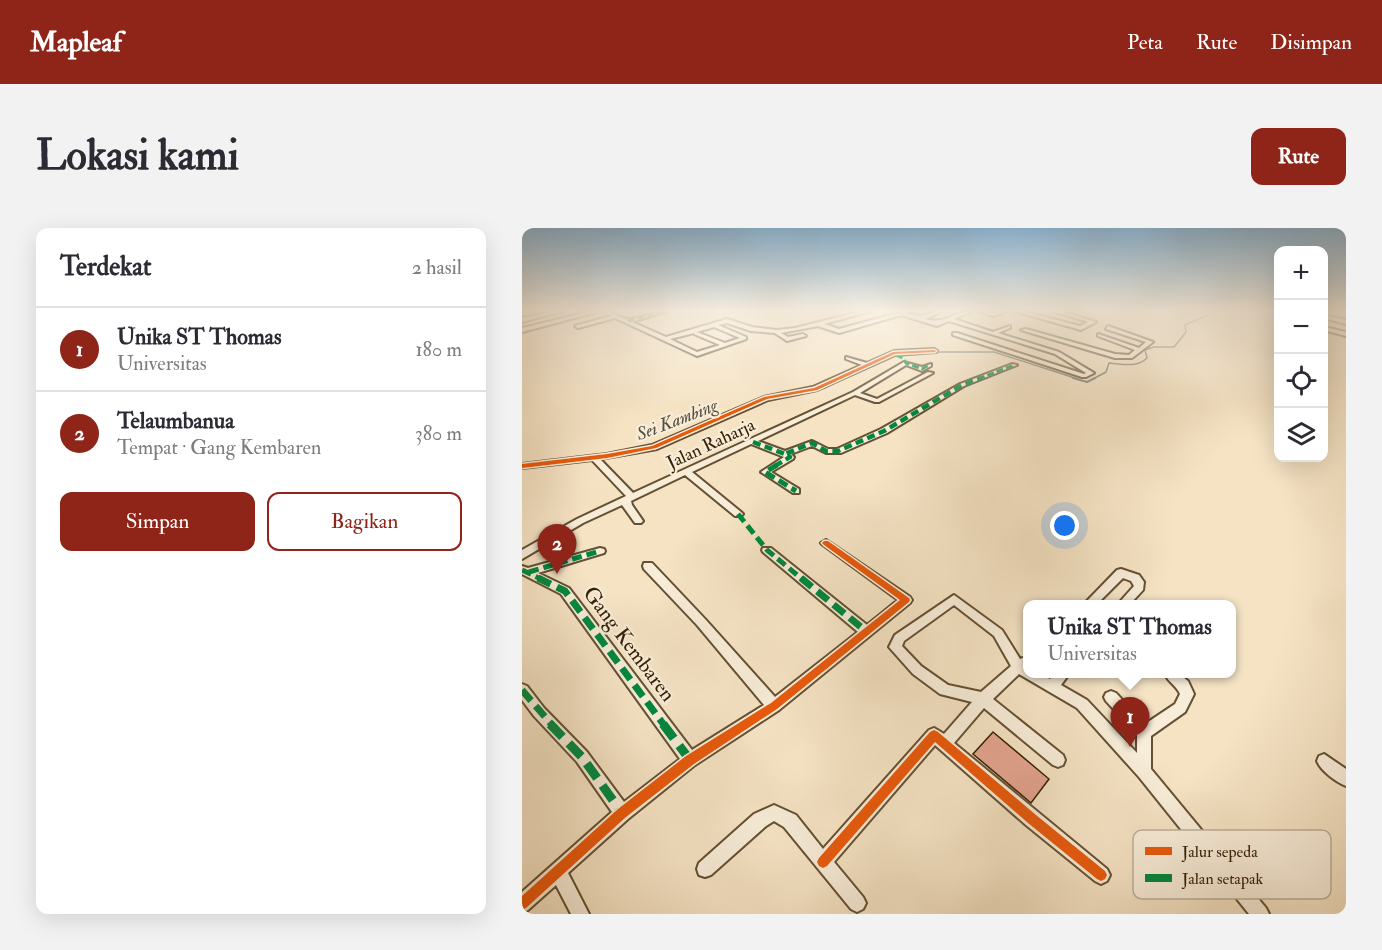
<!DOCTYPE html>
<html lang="id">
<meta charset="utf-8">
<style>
body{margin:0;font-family:"IM FELL Double Pica",serif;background:#f2f2f3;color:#2b2b33}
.controls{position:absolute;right:18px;top:18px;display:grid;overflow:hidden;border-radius:12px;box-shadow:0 6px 24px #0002}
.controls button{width:54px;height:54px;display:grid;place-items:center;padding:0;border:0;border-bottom:2px solid #e1e1e2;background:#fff;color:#2b2b33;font:30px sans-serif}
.you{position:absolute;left:543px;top:298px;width:21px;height:21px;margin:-15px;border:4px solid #fff;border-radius:50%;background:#1a73e8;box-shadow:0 0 0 9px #1a73e833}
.badge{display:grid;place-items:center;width:39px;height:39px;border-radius:50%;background:#8f2418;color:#fff;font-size:20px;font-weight:700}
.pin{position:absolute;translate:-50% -50px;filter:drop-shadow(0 2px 3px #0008)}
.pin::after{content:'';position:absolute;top:32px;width:21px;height:18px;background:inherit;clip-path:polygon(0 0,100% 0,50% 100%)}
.popup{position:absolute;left:501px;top:372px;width:213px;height:78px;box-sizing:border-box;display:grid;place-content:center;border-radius:12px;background:#fff;filter:drop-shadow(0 2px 4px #0005);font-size:20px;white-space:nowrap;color:#7c7c81}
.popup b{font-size:22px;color:#2b2b33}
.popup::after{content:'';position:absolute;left:50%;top:100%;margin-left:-12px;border:12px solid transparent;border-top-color:#fff}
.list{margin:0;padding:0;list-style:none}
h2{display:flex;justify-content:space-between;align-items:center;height:78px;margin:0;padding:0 24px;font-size:26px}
h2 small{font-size:20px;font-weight:400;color:#7c7c81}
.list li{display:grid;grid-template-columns:39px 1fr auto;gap:18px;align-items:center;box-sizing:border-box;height:84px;padding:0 24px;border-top:2px solid #e1e1e2}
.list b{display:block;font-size:22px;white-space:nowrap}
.list p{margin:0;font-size:20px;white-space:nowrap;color:#7c7c81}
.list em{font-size:20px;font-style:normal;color:#7c7c81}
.actions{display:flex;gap:12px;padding:18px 24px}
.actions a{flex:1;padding:14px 0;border:2px solid #8f2418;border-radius:12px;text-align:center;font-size:21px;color:#8f2418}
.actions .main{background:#8f2418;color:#fff}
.icon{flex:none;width:33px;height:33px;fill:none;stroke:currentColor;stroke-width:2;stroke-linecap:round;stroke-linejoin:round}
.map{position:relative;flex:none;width:824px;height:686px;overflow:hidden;border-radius:12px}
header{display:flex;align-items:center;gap:36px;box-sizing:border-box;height:84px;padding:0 30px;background:#8f2418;color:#fff}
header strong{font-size:28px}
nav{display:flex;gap:33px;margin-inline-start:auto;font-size:21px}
.intro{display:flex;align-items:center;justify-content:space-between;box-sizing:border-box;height:144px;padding:0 36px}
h1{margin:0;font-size:42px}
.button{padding:15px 27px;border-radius:12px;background:#8f2418;color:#fff;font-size:21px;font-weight:700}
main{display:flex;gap:36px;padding:0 36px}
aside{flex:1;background:#fff;border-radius:12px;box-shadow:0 6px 24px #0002}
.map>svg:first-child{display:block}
</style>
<header>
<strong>Mapleaf</strong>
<nav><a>Peta</a><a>Rute</a><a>Disimpan</a></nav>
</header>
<div class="intro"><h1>Lokasi kami</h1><a class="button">Rute</a></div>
<main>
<aside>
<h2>Terdekat<small>2 hasil</small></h2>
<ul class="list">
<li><span class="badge">1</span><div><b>Unika ST Thomas</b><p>Universitas</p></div><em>180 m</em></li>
<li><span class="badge">2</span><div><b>Telaumbanua</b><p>Tempat · Gang Kembaren</p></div><em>380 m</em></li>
</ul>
<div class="actions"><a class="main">Simpan</a><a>Bagikan</a></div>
</aside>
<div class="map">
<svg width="824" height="686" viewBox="0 0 824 686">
<rect width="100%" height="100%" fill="#f5e3c4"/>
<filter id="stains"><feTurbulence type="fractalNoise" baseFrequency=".00333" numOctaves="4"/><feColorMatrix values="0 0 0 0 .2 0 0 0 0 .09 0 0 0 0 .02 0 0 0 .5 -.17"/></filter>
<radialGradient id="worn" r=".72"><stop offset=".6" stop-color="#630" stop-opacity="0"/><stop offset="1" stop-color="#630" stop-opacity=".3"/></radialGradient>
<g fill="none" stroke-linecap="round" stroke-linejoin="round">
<path stroke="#747d72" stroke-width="1.5" d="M410 124H472L556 151
M319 151 327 147
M571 151 584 144 587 135C600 136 615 140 625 130L623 122 632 119H652L664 104 663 97 695 83"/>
<path stroke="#747d72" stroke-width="2" d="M551 150 565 154 573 150
M286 164 302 160 322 150
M221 183 237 176"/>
</g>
<path fill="#e4a490" stroke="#341f02" stroke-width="1.5" d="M471 504 527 551 509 575 451 526Z"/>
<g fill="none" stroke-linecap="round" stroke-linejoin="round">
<g stroke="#645032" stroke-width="4">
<path id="minor" d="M33 83H41L0 94V90Z
M71 83H79L0 104V100Z
M81 83C90 83 99 92 108 91 121 90 132 83 145 83L110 94 144 109 205 91 230 99 254 102 273 100 341 83H349L302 96 317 101 383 83H390L385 85C405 92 404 83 421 83L403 91C425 97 431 83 451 83L432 91 471 104 488 98V100L476 105 537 124 572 145 564 149H560L431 107V105H435L562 146 564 145 533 126 427 93 415 98 379 87 317 105 296 98 259 105 266 109 281 106 284 108 265 113 253 105 229 103 205 95 196 97 224 109V111L175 128 93 90 56 100 53 98 89 88ZM192 99 218 110 203 115 175 104ZM172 105V106L198 117 175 124 148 111Z
M456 83 471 85 485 83 471 88Z
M492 83H500L558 98 566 94 531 83H538L574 94 559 102Z
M802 87 824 92V96L802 90Z
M586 98 631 114 610 130H593L499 102 504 101 593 126 607 127 613 122 576 108V106L617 120 624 114 584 101Z
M802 99 824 104V108L802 102Z
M412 121 415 123 414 124 373 127 295 162 246 172 135 221 78 231 111 265 331 164 382 134 400 139 409 136V138L400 143 384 137 338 165 355 171 406 144 411 145 357 174H353L333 167 236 213 263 223 290 213 306 221H315L359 201 438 156 490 136 495 137 442 158 365 205 319 225H304L290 218 269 226 272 229 271 231 249 244 277 261V265H271L239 244 262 229 229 216 170 244 219 284 221 286 219 288H213L163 247 109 273 110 277 121 293 119 295H113L100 277 61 295 0 331V322L55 291 104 268 70 232 0 240V236L85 226 130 217 242 169 291 159 340 137 324 131V129L345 135 372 123Z
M304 312 388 369 390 372 388 375 257 482 173 537 106 591 46 645 67 686H49L34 657 6 682 0 685V664L90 584 55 534 12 488 0 472V456L5 458 22 480 65 524 102 574 158 531 39 366 0 346V338L6 340 78 320 82 321 83 323 82 325 16 345 47 360 170 522 242 477 175 397 122 341 121 338 122 335H130L183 391 253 469 336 404 241 324 240 322 241 320H249L345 397 376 372 301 317 299 315Z
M599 341 617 347 622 354 621 362 608 376H596L612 358 609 353 601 350 575 376H564L565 373 595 342Z
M432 367 480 402 498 431 506 428V446H518L528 451 533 446H547L539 457 565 472 615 525V507L584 473 582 469 584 465 589 463 594 465 623 496 653 476 658 466C655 458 646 454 643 446H657L666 453 672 466 663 484 629 508V541L744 680 747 686H727L617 549 555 480 497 446 471 471 541 527 543 532 541 537 536 539 531 537 462 480 432 515 585 641 588 647 585 653 579 656 573 653 504 597 413 517 312 634 341 669 344 675 341 681 335 684 329 681 262 599 252 593 244 598 189 647 183 649 177 647 175 641 177 635 232 586 252 577 274 587 301 621 407 502 412 500 422 506 450 474 418 466 391 446 367 419 373 407ZM432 377 472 408 489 438 459 464 426 457 399 438 380 418 382 413Z
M802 526 824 541V558C814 554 799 543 795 533L797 528Z"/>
</g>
<use href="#minor" fill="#f8edd9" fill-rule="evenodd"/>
<path stroke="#00873e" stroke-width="3" stroke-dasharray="7 3" stroke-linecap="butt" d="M106 93 143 83
M374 127 381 130 384 135 400 141 407 137
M456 151 492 137"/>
<path stroke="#00873e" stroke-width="4.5" stroke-dasharray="8 4.5" stroke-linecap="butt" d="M231 214 263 226
M253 238 268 229 263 226 290 215 304 223H316L362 203 440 157 459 150"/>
<path stroke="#00873e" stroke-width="5" stroke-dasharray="10 5" stroke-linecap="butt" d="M255 237 243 244 274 263
M216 286 245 322 280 351
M0 342 19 351
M7 344 78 323"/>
<path stroke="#00873e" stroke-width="7" stroke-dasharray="14 7" stroke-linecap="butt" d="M16 350 43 363 142 497
M279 350 345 404 347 403
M0 462 30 497"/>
<path stroke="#00873e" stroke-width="9" stroke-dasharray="18 9" stroke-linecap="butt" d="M28 496 60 529 100 585
M141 496 168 532"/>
<g stroke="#f8edd9" stroke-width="3">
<path id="cycleway" d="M412 122 414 123 413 124 373 126 295 162 245 171 134 220 85 230 0 240V236L85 226 130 218 242 169 292 160 371 124Z
M302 313H306L387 370 388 372 387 374 255 481 172 536 104 589 4 680 0 682V668L96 581 164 528 249 475 378 372 302 317 300 315Z
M412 502 416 504 514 587 583 643 585 647 583 651 579 653 575 651 506 595 413 514 305 638 301 640 297 638 295 634 297 630 408 504Z"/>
</g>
<use href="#cycleway" fill="#e8590c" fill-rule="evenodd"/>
</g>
<linearGradient id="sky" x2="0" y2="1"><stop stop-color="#8bb7d7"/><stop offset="0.46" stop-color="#faf2e4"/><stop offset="1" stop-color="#faf2e4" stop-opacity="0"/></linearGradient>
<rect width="824" height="179" fill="url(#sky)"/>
<g text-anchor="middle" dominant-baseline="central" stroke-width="4.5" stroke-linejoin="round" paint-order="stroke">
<g font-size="18" font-style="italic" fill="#544e3a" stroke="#f8edd9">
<text transform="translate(155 192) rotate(-21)">Sei Kambing</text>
</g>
<g font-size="18" fill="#341f02" stroke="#f8edd9">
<text transform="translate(189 216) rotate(-25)">Jalan Raharja</text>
</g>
<g font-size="21" fill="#341f02" stroke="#f8edd9">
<text transform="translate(107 416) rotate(53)">Gang Kembaren</text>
</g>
</g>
<rect x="611" y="602" width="198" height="69" rx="9" fill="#f8edd9" stroke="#bdaf98" stroke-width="1.5"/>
<rect x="623" y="619" width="27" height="8" fill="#e8590c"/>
<rect x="623" y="646" width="27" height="8" fill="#00873e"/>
<g font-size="16" fill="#341f02">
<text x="660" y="629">Jalur sepeda</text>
<text x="660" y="656">Jalan setapak</text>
</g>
<rect width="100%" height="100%" filter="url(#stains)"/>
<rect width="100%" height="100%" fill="url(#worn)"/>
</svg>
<div class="controls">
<button>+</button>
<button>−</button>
<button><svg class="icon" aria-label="locate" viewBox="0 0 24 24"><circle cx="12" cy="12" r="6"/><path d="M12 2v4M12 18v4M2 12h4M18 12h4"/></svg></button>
<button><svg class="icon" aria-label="layers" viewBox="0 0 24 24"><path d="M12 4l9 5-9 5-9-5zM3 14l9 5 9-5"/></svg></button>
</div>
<div class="you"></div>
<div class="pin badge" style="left:608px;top:519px">1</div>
<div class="popup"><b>Unika ST Thomas</b>Universitas</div>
<div class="pin badge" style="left:35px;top:346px">2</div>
</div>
</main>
